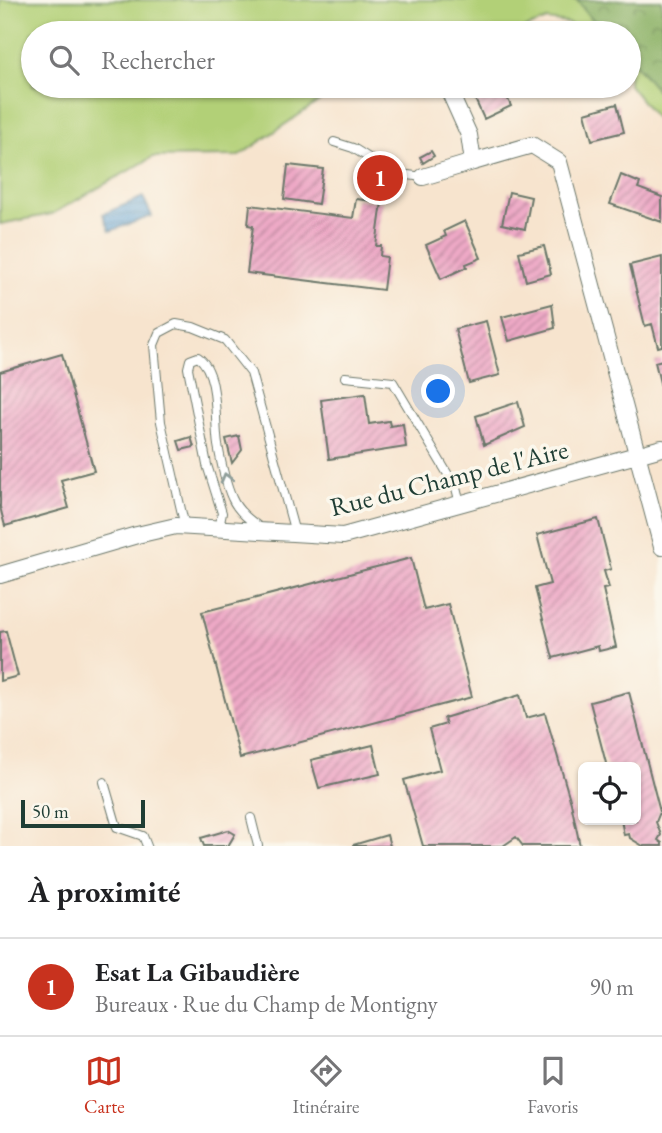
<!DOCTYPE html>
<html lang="fr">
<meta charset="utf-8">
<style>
body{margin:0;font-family:"EB Garamond",serif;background:#f2f2f2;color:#202124}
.controls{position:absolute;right:21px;bottom:21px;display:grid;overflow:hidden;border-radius:10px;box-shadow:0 2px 5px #0004}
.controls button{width:63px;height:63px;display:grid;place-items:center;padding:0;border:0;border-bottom:2px solid #e0e0e0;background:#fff;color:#202124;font:35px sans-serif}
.scale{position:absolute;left:21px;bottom:18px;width:124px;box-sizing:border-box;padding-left:7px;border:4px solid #1f3d34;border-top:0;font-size:19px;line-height:24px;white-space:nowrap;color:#1f3d34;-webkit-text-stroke:5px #fbf7ec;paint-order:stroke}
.you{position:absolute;left:439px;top:392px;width:24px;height:24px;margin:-18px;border:5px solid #fff;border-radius:50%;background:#1a73e8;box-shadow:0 0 0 10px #1a73e833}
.badge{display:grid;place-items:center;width:46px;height:46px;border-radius:50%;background:#c8321e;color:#fff;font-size:23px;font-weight:700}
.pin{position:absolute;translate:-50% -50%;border:4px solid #fff;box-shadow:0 2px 7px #0006}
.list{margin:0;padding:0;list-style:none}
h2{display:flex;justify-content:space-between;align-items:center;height:91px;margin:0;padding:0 28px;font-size:30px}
h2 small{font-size:23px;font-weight:400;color:#757577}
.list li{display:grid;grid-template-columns:46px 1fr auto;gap:21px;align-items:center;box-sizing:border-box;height:98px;padding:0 28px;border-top:2px solid #e0e0e0}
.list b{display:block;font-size:26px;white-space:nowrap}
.list p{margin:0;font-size:23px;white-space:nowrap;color:#757577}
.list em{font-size:23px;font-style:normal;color:#757577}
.icon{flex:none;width:38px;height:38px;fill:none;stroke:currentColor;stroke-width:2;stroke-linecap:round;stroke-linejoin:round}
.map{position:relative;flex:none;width:662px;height:846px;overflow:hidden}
.search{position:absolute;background:#fff;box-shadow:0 2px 5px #0004;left:21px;right:21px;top:21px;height:77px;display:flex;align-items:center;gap:18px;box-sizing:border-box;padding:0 24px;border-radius:38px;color:#757577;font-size:26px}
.sheet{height:189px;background:#fff}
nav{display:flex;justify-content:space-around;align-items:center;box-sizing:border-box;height:98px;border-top:2px solid #e0e0e0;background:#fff;font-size:19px;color:#757577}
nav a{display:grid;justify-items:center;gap:4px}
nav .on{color:#c8321e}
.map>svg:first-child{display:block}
</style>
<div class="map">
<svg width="662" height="846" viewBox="0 0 662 846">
<defs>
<pattern id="forest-crowns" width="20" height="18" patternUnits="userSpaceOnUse" patternTransform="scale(1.75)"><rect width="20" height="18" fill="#8db268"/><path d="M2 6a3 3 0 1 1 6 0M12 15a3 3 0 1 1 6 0" fill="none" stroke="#739256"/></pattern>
<pattern id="water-rules" width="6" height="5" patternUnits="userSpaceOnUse" patternTransform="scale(1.75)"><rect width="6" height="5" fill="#60a0d3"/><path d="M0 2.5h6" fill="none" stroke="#4f84ac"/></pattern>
<pattern id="building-hatch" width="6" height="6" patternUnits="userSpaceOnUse" patternTransform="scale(1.75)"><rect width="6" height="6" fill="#eea9c6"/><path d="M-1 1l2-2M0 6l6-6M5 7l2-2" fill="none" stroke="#c08ba2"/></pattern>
</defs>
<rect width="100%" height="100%" fill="#fbf7ec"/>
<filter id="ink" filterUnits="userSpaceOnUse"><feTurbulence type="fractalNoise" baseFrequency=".0143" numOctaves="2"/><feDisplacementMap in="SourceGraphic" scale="14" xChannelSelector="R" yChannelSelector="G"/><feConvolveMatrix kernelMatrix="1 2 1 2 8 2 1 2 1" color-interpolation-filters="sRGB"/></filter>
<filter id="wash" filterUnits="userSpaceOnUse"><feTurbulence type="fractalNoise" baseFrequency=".00686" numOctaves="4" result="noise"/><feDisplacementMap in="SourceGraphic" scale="28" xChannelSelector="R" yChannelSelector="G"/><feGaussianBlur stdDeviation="1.57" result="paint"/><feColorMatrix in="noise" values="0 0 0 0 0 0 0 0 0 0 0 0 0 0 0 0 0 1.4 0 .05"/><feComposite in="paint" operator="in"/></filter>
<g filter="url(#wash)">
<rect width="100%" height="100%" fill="#f7e4ce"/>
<path fill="#b2d077" stroke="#688656" stroke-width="2" d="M0 0H577L589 16 608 33H587L567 23 547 20 513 33H33V86H341L239 156 153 157 52 214 0 224Z
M629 57 662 96V126L629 85Z"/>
<path fill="url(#forest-crowns)" stroke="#56784e" stroke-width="2" d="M577 0H662V96L629 57V33H608L589 16Z"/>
<path fill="url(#water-rules)" stroke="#406e84" stroke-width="2" d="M143 197 152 216 110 231 103 214Z"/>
<g id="blocks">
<path fill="url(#building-hatch)" d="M469 86H502L511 106 484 119Z
M617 104 624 132 592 140 585 113Z
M431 151 434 156 423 163 420 157Z
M288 165 323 169 318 204 284 199Z
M621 175 640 183 638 188 662 197V222L610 204Z
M509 192 531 197 525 229 502 224Z
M356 199 382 202 376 246H381L380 256 387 257 383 290 247 273 253 226 248 225 250 205 353 218Z
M465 221 481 258 466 264 467 267 441 279 426 245 446 236 444 231Z
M544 246 551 274 526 281 519 252Z
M662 257V346L658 347 652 324 645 326 630 265Z
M552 304 555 328 509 341 502 317Z
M486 321 500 375 469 383 455 329Z
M62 354 94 471 61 480 69 508 5 526 0 507V372Z
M662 360V387H661L655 362Z
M365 394 369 424 389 421 390 426 403 424 406 447 329 459 321 400Z
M518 402 525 427 484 445 476 416Z
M239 436 242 450 232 463 226 439Z
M191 437 194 447 181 450 178 441Z
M598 519 611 569 604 571 609 588 603 589 616 647 599 651 598 646 553 658 535 588 550 584 537 535Z
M411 558 424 610 448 604 472 697 240 758 202 612Z
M6 631 18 676 0 681V632Z
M629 692 660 812 656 822 661 835 658 840 662 843V846H643L630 838 629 834 624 835 621 820H636V767H607L590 702Z
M520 695 526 718 545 713 571 803 580 846H523L516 837 503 846H423L404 780 440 770 429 729 446 724 444 718Z
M373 745 380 774 319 788 311 760Z
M228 830 235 834 228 846H204L201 838Z
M387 835 390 846H353V845Z"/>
</g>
</g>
<g filter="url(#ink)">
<use href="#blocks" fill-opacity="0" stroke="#6b776a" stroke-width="2"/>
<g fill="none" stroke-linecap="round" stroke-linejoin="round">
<g stroke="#6b776a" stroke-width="10">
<path id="lane" d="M334 142 353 148 393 173 423 177
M345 377 393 382 456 488 460 504
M185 527 161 422 154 345 159 333 176 324 193 327 225 340 251 373 295 533
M219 528 222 513 207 465 188 368 190 360 198 357C220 373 214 421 218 445 221 462 225 483 232 498 238 512 251 521 262 529
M104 782 117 827 143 836 147 846
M251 818 258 846"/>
</g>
<g stroke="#6b776a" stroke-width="18">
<path id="street" d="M447 86 469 135 473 162 532 145 559 162 662 547
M423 177 473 162
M0 575 137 535 176 526 343 536 662 448"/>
</g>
<use href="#lane" stroke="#fff" stroke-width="8"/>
<use href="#street" stroke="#fff" stroke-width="16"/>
</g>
<defs><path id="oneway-chevron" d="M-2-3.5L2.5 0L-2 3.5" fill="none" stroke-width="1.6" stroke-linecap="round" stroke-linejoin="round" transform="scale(1.75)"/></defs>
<use stroke="#8f9e9a" href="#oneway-chevron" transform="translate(226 478) rotate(-105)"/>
</g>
<g text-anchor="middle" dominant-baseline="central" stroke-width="7" stroke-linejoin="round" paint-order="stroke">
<g font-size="26" fill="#1f3d34" stroke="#fbf7ec">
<text transform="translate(449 478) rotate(-14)">Rue du Champ de l'Aire</text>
</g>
</g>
</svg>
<div class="controls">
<button><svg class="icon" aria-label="locate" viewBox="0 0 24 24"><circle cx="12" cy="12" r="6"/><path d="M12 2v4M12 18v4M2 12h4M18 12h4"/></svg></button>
</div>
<div class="scale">50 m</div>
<div class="you"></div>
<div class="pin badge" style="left:380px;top:178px">1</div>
<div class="search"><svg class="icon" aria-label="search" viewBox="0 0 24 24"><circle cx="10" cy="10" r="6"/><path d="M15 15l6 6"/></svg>Rechercher</div>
</div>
<section class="sheet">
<h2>À proximité<small></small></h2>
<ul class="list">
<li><span class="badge">1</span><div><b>Esat La Gibaudière</b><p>Bureaux · Rue du Champ de Montigny</p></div><em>90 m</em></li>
</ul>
</section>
<nav>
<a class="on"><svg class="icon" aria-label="map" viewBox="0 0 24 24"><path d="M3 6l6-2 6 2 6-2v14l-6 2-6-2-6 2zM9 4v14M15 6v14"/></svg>Carte</a>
<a><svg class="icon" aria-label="directions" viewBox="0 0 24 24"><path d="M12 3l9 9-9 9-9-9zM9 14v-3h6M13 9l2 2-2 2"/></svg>Itinéraire</a>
<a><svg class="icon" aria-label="saved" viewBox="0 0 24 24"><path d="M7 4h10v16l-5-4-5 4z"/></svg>Favoris</a>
</nav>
